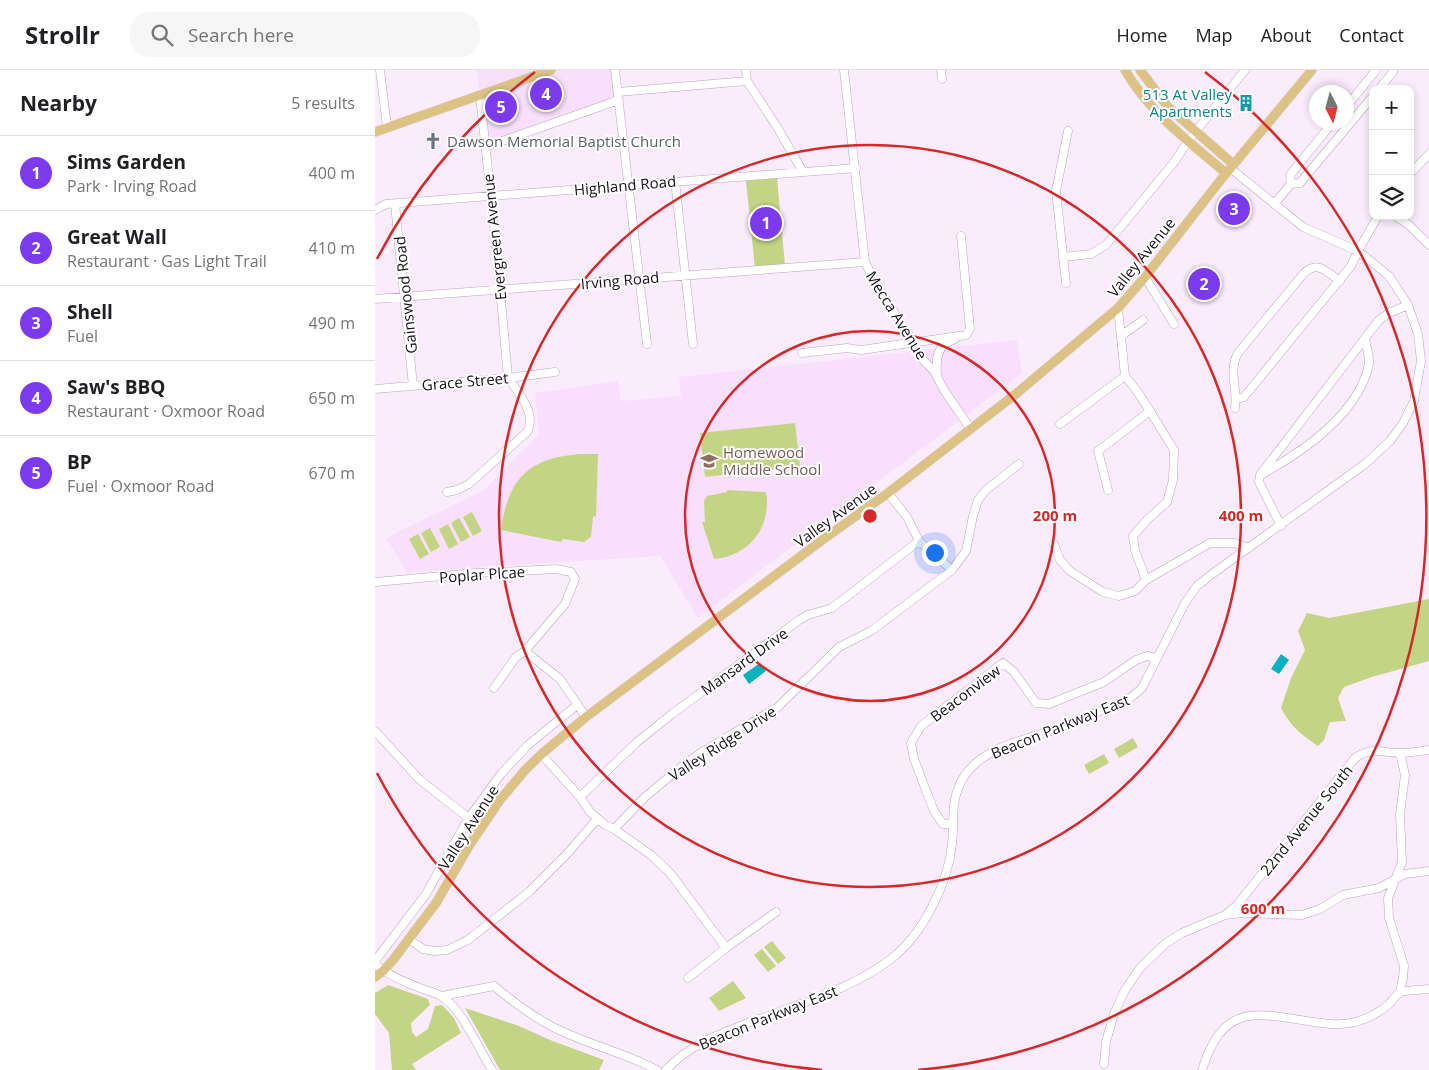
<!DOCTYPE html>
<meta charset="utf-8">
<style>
body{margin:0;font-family:"Open Sans",sans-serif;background:#f6f6f6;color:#202124}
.controls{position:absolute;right:15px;top:15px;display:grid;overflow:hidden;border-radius:10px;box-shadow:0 2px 8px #0003}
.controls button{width:45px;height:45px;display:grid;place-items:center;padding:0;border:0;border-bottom:1px solid #e0e0e0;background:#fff;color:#202124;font:25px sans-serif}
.compass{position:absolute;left:934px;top:15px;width:45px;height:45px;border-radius:50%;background:#fff;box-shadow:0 2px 8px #0003;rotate:174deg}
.you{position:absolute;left:559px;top:482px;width:18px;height:18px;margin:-12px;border:4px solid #fff;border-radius:50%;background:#1a73e8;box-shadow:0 0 0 8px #1a73e833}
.badge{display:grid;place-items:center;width:32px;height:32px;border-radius:50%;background:#7c3aed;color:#fff;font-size:16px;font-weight:700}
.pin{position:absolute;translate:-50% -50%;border:2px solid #fff;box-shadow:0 1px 5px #0006}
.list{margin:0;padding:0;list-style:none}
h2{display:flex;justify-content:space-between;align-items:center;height:65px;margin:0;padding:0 20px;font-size:21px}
h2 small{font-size:16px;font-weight:400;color:#757577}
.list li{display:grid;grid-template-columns:32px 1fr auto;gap:15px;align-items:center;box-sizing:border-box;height:75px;padding:0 20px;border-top:1px solid #e0e0e0}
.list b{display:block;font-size:19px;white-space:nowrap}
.list p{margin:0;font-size:16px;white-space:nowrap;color:#757577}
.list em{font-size:16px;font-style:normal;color:#757577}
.icon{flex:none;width:28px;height:28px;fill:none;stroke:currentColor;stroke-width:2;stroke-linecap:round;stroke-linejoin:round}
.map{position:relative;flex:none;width:1054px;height:1000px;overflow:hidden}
header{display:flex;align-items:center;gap:30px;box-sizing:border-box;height:70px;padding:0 25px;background:#fff;border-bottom:1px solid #e0e0e0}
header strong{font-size:24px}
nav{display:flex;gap:28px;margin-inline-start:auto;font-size:18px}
.search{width:350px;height:45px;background:#f6f6f6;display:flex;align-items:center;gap:12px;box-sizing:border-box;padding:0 18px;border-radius:20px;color:#757577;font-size:19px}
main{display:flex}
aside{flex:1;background:#fff}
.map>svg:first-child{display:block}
</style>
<header>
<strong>Strollr</strong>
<div class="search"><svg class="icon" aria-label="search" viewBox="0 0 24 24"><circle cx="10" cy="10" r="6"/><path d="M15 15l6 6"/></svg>Search here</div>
<nav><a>Home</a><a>Map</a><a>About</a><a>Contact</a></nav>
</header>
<main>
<aside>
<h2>Nearby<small>5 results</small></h2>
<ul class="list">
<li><span class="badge">1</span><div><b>Sims Garden</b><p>Park · Irving Road</p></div><em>400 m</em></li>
<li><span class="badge">2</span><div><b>Great Wall</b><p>Restaurant · Gas Light Trail</p></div><em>410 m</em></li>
<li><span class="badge">3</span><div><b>Shell</b><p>Fuel</p></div><em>490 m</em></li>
<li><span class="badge">4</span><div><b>Saw's BBQ</b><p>Restaurant · Oxmoor Road</p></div><em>650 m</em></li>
<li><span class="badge">5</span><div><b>BP</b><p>Fuel · Oxmoor Road</p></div><em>670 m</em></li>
</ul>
</aside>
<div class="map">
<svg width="1054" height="1000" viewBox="0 0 1054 1000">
<rect width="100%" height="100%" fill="#fbecfd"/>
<path fill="#f8e0fc" d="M102 0H238L242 29 111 75Z
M642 270 647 303 323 548 285 486 32 502 11 468 110 419 164 364 160 323 243 311 246 331 306 326 304 307Z"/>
<path fill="#c3d484" d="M402 108 410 195 380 198 371 111Z
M420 353 425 396 330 407 325 363Z
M205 384H223L221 446 218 447 216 467 209 472 188 469 186 472 126 460C133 409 153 388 205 384Z
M352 420 391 422C397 457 374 486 339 489L327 452H330L329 431 332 426 352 422Z
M97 442 107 461 98 466 88 447Z
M84 448 95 467 86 472 76 453Z
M73 454 83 474 74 479 64 459Z
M55 458 65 477 56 482 46 463Z
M43 464 54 484 45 489 34 469Z
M1054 529V591L997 607 969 617 963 628 971 651 955 652 949 670 943 676C926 664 916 657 906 638L916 608 930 580 923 561 932 543 954 548Z
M758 668 763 677 744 688 739 679Z
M729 684 734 693 714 704 709 695Z
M397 871 411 888 403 894 389 877Z
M387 879 401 896 393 902 379 885Z
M358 911 371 928 344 941 334 928Z
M13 915 53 929 55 935 36 953 37 962 41 967 53 959 60 936 67 935 79 948 86 963 37 994 41 1000H17L14 963 0 944V923Z
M90 938 144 956 175 970 229 990 224 1000H125Z"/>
<path fill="#0cb1bf" d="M906 584 914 590 904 604 896 599Z
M385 593 391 601 374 614 368 605Z"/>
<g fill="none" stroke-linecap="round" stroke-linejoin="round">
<g stroke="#baa3be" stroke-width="9">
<path id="minor" d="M5 0 12 57
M240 0 272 274
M371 0 372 11 402 57 428 102
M469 0 490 192 501 214 539 273 548 290 559 301 569 320 595 358
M566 0 567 9
M1004 19 1018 2V0
M243 22 372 11
M105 26 121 174 133 308
M972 36 1001 0
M958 52 915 105 916 114 925 113 998 26
M110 77 244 30
M1035 104 1054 84
M300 111 318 274
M20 134 38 316
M899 134 916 114
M0 140 11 134 481 98
M1020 146 1034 155 1054 175
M688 187 716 184 731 175 800 91 813 71 870 0
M770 207 799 254
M691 213 681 121 693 61
M0 229 490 192
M743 238 750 306 762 321 775 341
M746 266 768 250
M427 283 472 278 486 280 591 265 595 259 586 166
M562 304C561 293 561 280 571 273 575 271 578 271 581 268
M0 319 133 308 180 302
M862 329 869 327 976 196 983 181 1003 146
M860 338C863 320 853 300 863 283L929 203C944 190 951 202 965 211
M685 354 750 306
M889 403C929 381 984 343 994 294 995 287 991 276 990 268
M733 420 723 381 775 341 799 380 798 410 792 432 773 449 758 466 760 480 771 510
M72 422 82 420 94 414 152 362C162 344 144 323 133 308
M513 423 532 447 544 471 577 500
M906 456 884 412 885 405 1004 250 1014 243 1033 235
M679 474 685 490 695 501 728 522 744 526 760 521 771 510 835 473H860L874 478
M0 512 101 503 181 499 196 502 200 509 190 534 150 581 141 587 119 618
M150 581 185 609 211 647
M0 661 44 709 105 757
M166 684 205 727 215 742 230 755 239 759 276 785 295 803 351 878
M205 727 262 672 297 644 424 550 433 545 457 538 544 471
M577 754H568L559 741 539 689 536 673 546 656 628 593 639 602 661 633 674 634 729 612 761 590 772 586 782 588
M239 759 270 727 306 697 327 682 403 637 464 577 496 561 577 500 591 481 598 446 603 430 611 420 644 394
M850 845 862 835 980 688C997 676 1007 683 1026 683 1035 683 1045 681 1054 680
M34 869 48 879 59 881 72 880 93 870 154 822 192 784 222 749
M0 891 51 824 93 749 126 704 153 675 202 635
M0 894C14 906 31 913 48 919 54 921 61 923 66 926 87 938 104 980 117 1000
M313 908 351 878 401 842
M1025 922 1028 908 1029 896 1014 848 1013 828 1027 792 1025 744 1030 705 1025 683
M67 926 119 916C137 931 156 945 176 956 210 974 249 982 282 1000
M729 994 731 972 739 944 750 920 765 898 791 873 807 863 850 845 867 843 927 845 945 839 968 825 1004 818 1030 804 1054 801
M291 1000C314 975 344 964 376 952 424 934 475 920 516 889 548 864 573 814 577 774 580 748 574 730 590 705 610 677 649 670 679 660 695 654 710 647 725 641 742 634 753 632 767 618L810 533 822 516 837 504 990 394 1015 371 1028 353 1039 331 1046 291 1043 264 1033 235 1014 206 983 181 928 157 855 98
M827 1000C849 932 879 943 939 952 952 954 966 956 980 952 992 949 1004 943 1014 934 1017 931 1020 926 1024 923 1028 920 1048 920 1054 919"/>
</g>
<g stroke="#dad9da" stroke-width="10">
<path id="major" d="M750 0C774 42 814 72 851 103
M765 0 793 37 858 94
M0 62 176 0
M0 907 8 901 18 890 61 833 94 776 125 730 151 699 170 681 211 647 450 468 513 423 642 323 743 238 770 207 844 112 937 0"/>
</g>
<use href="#minor" stroke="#fff" stroke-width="8"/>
<use href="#major" stroke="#ddc286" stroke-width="9"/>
</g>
<g fill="none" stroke="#d62828" stroke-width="2.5">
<circle cx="495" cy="446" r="185"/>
<circle cx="495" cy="446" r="371"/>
<path d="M447 1000A556 556 0 0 1 2 703M2 189A556 556 0 0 1 160 2M830 2A556 556 0 0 1 543 1000"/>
</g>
<defs>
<g id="building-bare" transform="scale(1.35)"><path d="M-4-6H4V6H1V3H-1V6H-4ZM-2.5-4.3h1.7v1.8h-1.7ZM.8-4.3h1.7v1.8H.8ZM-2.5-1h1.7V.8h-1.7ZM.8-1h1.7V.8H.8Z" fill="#0f9aa8" stroke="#fff" stroke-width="2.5" paint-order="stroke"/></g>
<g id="church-bare" transform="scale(1.35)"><path d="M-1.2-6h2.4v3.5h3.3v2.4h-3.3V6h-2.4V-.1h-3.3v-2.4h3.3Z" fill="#6b7280" stroke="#fff" stroke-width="2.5" paint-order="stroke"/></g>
<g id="school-bare" transform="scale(1.35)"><path d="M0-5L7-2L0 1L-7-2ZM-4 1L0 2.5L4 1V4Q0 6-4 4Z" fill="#8d6e63" stroke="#fff" stroke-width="2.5" paint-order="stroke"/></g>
</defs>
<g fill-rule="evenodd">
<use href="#building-bare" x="871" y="33"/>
<use href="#church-bare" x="58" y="71"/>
<use href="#school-bare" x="334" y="391"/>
</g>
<g text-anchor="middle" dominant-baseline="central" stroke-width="4" stroke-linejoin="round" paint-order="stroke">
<g font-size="15" fill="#0d838f" stroke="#fff" text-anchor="end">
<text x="857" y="24">513 At Valley<tspan x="857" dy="17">Apartments</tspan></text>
</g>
<g font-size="15" fill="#5b616d" stroke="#fff" text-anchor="start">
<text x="72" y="71">Dawson Memorial Baptist Church</text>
</g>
<g font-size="15" fill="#170f19" stroke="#fff">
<text transform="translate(250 115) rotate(-5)">Highland Road</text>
<text transform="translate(119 167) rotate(-96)">Evergreen Avenue</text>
<text transform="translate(766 187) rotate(-51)">Valley Avenue</text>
<text transform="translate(245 210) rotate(-5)">Irving Road</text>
<text transform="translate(30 225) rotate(-96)">Gainswood Road</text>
<text transform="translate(522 245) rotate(58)">Mecca Avenue</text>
<text transform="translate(90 311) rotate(-5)">Grace Street</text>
<text transform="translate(460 445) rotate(-36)">Valley Avenue</text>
<text transform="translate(107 504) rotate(-4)">Poplar Plcae</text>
<text transform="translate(369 591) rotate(-36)">Mansard Drive</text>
<text transform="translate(590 623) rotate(-37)">Beaconview</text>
<text transform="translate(685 656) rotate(-22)">Beacon Parkway East</text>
<text transform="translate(347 673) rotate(-33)">Valley Ridge Drive</text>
<text transform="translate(931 750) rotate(-51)">22nd Avenue South</text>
<text transform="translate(93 757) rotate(-57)">Valley Avenue</text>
<text transform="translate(393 947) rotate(-22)">Beacon Parkway East</text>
</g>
<g font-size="15" fill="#785e54" stroke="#fff" text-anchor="start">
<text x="348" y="382">Homewood<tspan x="348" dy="17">Middle School</tspan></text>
</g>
</g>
<circle cx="495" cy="446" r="8" fill="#d62828" stroke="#fff" stroke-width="2.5"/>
<g font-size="15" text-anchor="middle" font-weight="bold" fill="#d62828" stroke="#fff" stroke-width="4" stroke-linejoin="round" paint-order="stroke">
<text x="680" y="451">200 m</text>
<text x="866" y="451">400 m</text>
<text x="888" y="844">600 m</text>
</g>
</svg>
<div class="controls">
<button>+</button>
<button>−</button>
<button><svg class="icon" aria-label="layers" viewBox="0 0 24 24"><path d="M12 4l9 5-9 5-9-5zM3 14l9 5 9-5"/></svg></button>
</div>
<svg class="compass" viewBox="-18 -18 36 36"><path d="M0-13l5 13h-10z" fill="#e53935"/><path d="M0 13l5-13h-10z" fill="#757577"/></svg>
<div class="you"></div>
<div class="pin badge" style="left:391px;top:153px">1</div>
<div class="pin badge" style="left:829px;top:214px">2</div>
<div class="pin badge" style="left:859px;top:139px">3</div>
<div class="pin badge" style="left:171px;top:24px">4</div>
<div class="pin badge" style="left:126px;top:37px">5</div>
</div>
</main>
